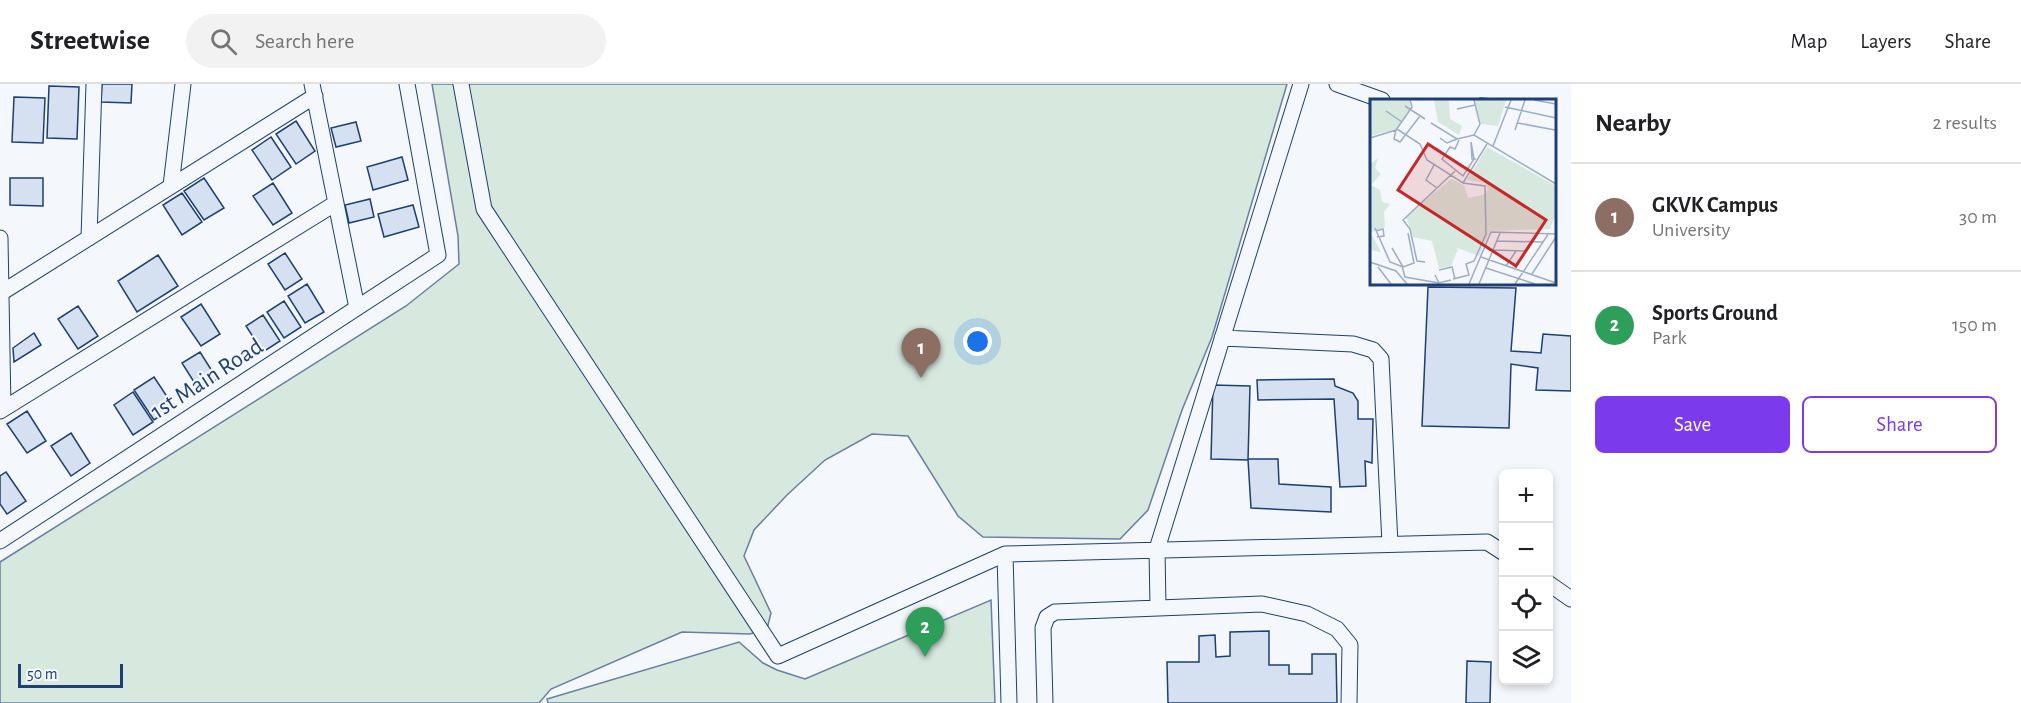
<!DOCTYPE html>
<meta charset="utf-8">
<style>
body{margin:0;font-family:"Alegreya Sans",sans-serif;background:#f2f2f2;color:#202124}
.controls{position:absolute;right:18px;bottom:18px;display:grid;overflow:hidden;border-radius:9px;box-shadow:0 3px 9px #0003}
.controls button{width:54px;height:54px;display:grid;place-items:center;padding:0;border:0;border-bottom:2px solid #e0e0e0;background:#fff;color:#202124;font:30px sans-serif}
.scale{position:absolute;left:18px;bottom:15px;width:105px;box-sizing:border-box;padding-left:6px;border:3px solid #1d3f73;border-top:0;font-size:16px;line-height:21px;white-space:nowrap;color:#1d3f73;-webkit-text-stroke:4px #f4f7fb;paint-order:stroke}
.you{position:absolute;left:978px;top:258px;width:21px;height:21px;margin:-15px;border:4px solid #fff;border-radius:50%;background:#1a73e8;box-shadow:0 0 0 9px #1a73e833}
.badge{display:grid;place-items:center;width:39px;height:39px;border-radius:50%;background:#7c3aed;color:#fff;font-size:20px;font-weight:700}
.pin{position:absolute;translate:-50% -50px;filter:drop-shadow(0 2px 3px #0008)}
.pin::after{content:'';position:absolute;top:32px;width:21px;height:18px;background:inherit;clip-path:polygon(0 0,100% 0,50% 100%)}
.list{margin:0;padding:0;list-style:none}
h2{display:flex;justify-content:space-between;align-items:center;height:78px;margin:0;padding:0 24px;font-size:26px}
h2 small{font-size:20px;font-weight:400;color:#757577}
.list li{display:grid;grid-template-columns:39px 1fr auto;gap:18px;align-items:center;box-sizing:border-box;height:108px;padding:0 24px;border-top:2px solid #e0e0e0}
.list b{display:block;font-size:22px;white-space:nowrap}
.list p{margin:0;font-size:20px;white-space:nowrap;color:#757577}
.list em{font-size:20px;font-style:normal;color:#757577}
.actions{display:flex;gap:12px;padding:18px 24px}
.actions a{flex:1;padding:14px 0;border:2px solid #7c3aed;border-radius:9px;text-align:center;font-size:21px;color:#7c3aed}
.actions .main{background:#7c3aed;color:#fff}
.icon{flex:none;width:33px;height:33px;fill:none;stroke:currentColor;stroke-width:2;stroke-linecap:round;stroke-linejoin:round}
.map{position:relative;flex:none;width:1571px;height:619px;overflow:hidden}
header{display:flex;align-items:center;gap:36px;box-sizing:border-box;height:84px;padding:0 30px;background:#fff;border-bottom:2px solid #e0e0e0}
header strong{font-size:28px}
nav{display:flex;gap:33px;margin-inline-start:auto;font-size:21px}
.search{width:420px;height:54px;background:#f2f2f2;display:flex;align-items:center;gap:15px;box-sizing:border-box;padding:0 21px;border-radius:33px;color:#757577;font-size:22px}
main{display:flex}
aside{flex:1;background:#fff}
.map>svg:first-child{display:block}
</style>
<header>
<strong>Streetwise</strong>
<div class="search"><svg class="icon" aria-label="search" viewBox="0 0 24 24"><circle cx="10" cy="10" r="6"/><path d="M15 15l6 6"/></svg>Search here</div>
<nav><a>Map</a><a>Layers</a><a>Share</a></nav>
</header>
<main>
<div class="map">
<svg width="1571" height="619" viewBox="0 0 1571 619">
<rect width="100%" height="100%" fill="#f4f7fb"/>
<path fill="#d7e8df" stroke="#687fa3" stroke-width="1.5" d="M432 0H1287L1212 253 1182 326 1148 426 1120 455 983 453 958 432 908 352 872 350 825 376 787 411 754 446 744 472 771 529 767 545 750 550 682 548 551 605 539 619H0V478L406 222 459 180 458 152Z
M991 516 995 619H548L547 615 739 558 763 579 777 586 805 595Z"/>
<path fill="#d5e0f0" stroke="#1d3f73" stroke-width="1.5" d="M102 0H132L131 19 101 18Z
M49 2 79 3 77 55 47 54Z
M14 13 45 14 43 59 12 58Z
M1480 14 1504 16H1479Z
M296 37 315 67 296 80 276 50Z
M356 38 361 57 336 63 331 44Z
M271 53 291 83 272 96 252 66Z
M402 73 408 96 373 106 367 83Z
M10 94H43V122L10 121Z
M204 94 224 124 204 136 184 107Z
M273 99 292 129 273 141 253 112Z
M182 109 202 138 182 151 163 121Z
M370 115 374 133 349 139 345 121Z
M413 121 419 143 384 153 378 130Z
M285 169 302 195 285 206 268 180Z
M158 171 178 202 137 228 118 197Z
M307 200 324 228 305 239 288 212Z
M1428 203 1516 204 1511 267 1541 269 1543 250 1571 252V307L1536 306 1538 284 1511 280 1509 344 1422 342Z
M284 217 301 243 284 254 267 228Z
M201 220 220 250 201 262 181 233Z
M78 222 98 252 78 265 58 235Z
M263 231 280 257 263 268 246 242Z
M34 249 41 261 14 278 13 264Z
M200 268 217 295 199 306 182 279Z
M154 293 174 323 154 336 134 306Z
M1334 295 1335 302 1353 309 1358 317V335H1373L1372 379 1365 377 1366 402 1340 403 1334 315 1258 316 1257 296Z
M1213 301 1250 302 1248 376 1211 375Z
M133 308 153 338 133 351 114 321Z
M27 327 46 357 27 369 7 340Z
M71 349 90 379 71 392 51 362Z
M1248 375H1278L1279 400 1331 403V428L1251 424Z
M6 388 26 417 7 430 0 420V392Z
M1269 547V581H1289V590H1312V570H1336L1337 619H1168L1167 578H1199V552L1215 551 1216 573 1230 572V548Z
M1467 577 1491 578 1490 619H1466Z"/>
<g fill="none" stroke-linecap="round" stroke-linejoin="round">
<g stroke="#1d3f73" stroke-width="17">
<path id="minor" d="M312 0 357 224
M461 0 484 125 778 572 1005 470
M1337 0 1382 16
M171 102 183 0
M0 154 3 325
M89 154 94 0
M1 209 315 12
M1222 254 1353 260 1373 266 1381 275 1390 460
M0 327 336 119
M0 457 438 171 407 0
M1548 499 1571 515
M1158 524 1157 465 1301 0
M1009 619 1005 470 1487 458 1504 469
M1045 619 1043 544 1047 533 1055 528 1262 520 1307 530 1337 545 1350 561 1349 619"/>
</g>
<use href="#minor" stroke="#f4f7fb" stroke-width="15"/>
</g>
<g text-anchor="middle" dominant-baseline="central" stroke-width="4.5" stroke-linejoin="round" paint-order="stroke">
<g font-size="24" fill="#1d3f73" stroke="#f4f7fb">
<text transform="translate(207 295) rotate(-33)">1st Main Road</text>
</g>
</g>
<g transform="translate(1370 15)">
<rect width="186" height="186" fill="#f4f7fb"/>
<path d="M0 1H39L41 9 26 30 0 37ZM64 1H79L80 20 92 27 89 36 68 23ZM105 1H136L128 27 111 25ZM117 48 186 87V114L180 130 120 132 109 157 85 148 88 150 81 167 69 169 62 142 43 138 36 117 81 80 94 86 98 99 113 96 118 90 115 84 97 81ZM8 59 5 69 11 75 1 86 10 91 12 103 20 105 14 113 15 128 1 134 11 153 0 151V65Z" fill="#d7e8df"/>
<path fill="none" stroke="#9eadc5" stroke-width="1.5" d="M164 1 186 5M35 7 55 20M135 8 186 19M87 10 105 6M16 12 32 23M61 24 87 40 104 36 186 85M148 24 185 31M27 30 50 45 57 61 93 84 117 45M26 31 24 40 30 43 50 17M145 31 155 1M104 36 110 25 104 1M0 39 26 31 42 8 40 1M70 39 77 44 87 40M89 41 85 50 80 48 72 60 93 77 104 60 101 43M101 43 102 60H106M123 47 141 1M64 66 56 81 67 89M5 129 20 163 33 168 44 164 38 134M6 132 13 130 14 137 7 138M127 142 173 143M22 149 33 168M123 151 156 152M111 158 186 184M0 163 26 172 37 185M55 163 47 162 40 130 33 121 85 72M32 167 35 178 69 184M136 167 146 152M8 168 21 185M116 169 165 185M145 169 161 143M69 171 82 168 85 180M162 175 186 138M65 176 69 184 81 181M83 180 99 176 96 165 104 162 116 135 115 87 93 84M99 185 121 133 186 135M109 185 130 134M145 185 179 134"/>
<path fill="#c62828" fill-opacity="0.15" stroke="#c62828" stroke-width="3" d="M58 45 176 121 146 167 28 91Z"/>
<rect width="186" height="186" fill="none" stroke="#1d3f73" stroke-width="3"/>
</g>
</svg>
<div class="controls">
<button>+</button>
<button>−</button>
<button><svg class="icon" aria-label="locate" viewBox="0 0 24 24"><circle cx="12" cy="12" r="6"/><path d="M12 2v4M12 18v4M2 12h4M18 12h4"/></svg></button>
<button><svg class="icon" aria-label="layers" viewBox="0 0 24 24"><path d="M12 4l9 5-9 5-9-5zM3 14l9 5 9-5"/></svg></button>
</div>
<div class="scale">50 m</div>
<div class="you"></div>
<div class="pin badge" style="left:921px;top:294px;background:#8d6e63">1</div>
<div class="pin badge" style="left:925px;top:573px;background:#2e9e5b">2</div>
</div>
<aside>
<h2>Nearby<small>2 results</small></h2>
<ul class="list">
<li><span class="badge" style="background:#8d6e63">1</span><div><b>GKVK Campus</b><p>University</p></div><em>30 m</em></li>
<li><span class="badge" style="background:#2e9e5b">2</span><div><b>Sports Ground</b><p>Park</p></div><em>150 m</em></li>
</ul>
<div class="actions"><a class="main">Save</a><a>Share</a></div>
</aside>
</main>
